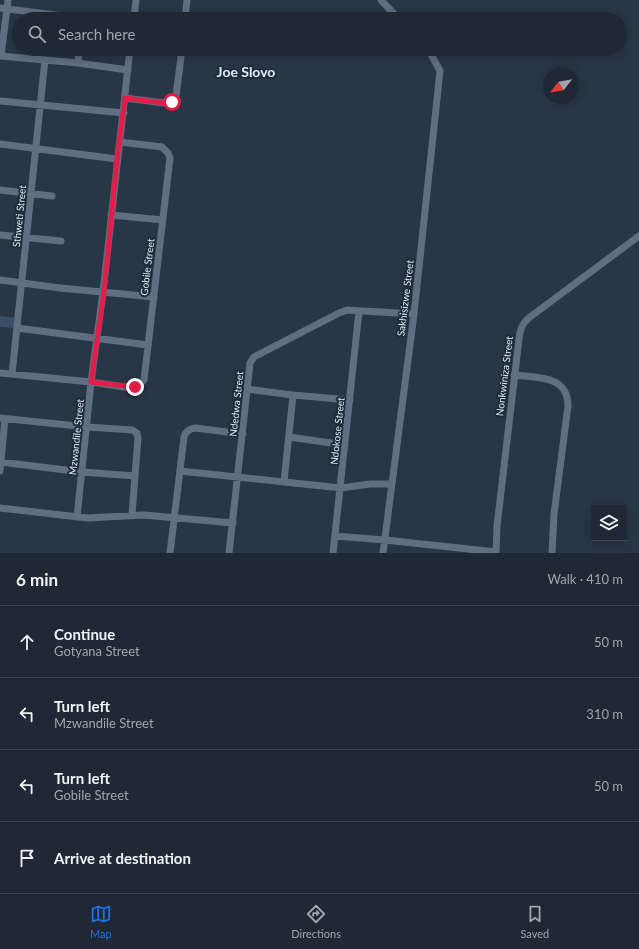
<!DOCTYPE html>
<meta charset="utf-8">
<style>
body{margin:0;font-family:Lato,sans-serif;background:#2c3440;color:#f1f3f6}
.controls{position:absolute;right:12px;bottom:12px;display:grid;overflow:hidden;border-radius:0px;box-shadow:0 2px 10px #0003}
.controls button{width:36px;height:36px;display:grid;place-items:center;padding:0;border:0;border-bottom:1px solid #3c444f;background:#1f2834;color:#f1f3f6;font:20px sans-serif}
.compass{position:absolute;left:543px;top:68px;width:36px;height:36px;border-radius:50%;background:#1f2834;box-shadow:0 2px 10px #0003;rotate:239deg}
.stop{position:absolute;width:12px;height:12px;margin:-9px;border:3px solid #e11d48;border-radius:50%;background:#fff}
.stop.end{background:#e11d48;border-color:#fff;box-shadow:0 1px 4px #0008}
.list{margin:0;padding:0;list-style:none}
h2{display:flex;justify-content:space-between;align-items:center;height:52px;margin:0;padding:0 16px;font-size:17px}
h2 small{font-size:13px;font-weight:400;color:#a1a6ac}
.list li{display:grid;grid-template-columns:26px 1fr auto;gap:12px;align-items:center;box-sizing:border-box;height:72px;padding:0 16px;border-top:1px solid #3c444f}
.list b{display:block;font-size:15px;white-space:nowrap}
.list p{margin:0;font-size:13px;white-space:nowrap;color:#a1a6ac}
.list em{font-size:13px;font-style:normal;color:#a1a6ac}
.icon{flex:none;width:22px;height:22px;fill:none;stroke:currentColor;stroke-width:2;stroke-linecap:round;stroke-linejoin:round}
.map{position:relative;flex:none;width:639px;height:553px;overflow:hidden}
.search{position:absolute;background:#1f2834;box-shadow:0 2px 10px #0003;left:12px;right:12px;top:12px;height:44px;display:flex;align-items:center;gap:10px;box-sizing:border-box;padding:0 14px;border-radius:22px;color:#a1a6ac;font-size:15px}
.sheet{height:340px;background:#1f2834}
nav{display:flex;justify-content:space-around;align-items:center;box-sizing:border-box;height:56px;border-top:1px solid #3c444f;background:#1f2834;font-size:11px;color:#a1a6ac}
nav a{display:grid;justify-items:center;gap:2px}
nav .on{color:#1a73e8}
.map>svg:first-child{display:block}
</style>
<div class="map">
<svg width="639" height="553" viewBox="0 0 639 553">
<rect width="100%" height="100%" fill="#293646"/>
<path fill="#394f69" d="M0 316 16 318 15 328 0 327Z"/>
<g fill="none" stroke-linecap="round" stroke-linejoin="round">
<path stroke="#5f6e80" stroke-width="7" d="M381 0 399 19
M0 8 71 17 79 19
M134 19 136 0
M185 19 187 0
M0 56 78 63 128 70
M1 56 8 0
M78 63 79 49
M125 98 164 103 172 102 176 96 182 49
M0 101 124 113
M0 144 117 159
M0 190 52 196
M111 215 163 220
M0 235 61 241
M0 280 60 288 154 297
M17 328 148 345
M0 373 91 382 131 388 138 386 144 380 170 158 168 153 162 147 120 142
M12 374 45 60
M514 375C538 378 568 375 568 406L554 514 552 553
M247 389 293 395 284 482
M293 395 350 400
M0 418 87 427 132 430 137 433 138 438 135 476 82 472 0 462
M289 437 345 445
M0 471 5 419
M180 471 341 488 370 484H391
M0 508 88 518 144 515 233 523
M132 515 135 476
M77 517 91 382 103 292 130 49
M335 536 385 540 496 552
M170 553 184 437C185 431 189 429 195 428L243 434
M229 553 250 363 254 357 339 313 347 310 414 314
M333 553 359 311
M383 553 414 314 440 71 432 56 427 49
M496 553 497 526 519 339C520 330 522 323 530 317L639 236"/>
</g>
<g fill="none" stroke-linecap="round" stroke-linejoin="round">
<path stroke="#e11d48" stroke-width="5" d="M135 387 91 382 104 292 117 159 125 98 164 103 172 102"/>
</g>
<g text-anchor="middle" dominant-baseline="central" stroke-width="4" stroke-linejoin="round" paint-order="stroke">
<g font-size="10" fill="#e1e9f4" stroke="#1f2c3b">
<text transform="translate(19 216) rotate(-84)">Sthweti Street</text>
<text transform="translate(147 267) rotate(-83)">Gobile Street</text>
<text transform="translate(405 298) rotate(-83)">Sakhisizwe Street</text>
<text transform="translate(504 376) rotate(-83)">Nonkwiniza Street</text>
<text transform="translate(236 404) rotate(-84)">Ndedwa Street</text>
<text transform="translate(337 431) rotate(-84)">Ndokose Street</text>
<text transform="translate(76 437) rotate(-84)">Mzwandile Street</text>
</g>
<g font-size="14" font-weight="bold" fill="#e1e9f4" stroke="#1f2c3b">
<text x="246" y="71">Joe Slovo</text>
</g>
</g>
</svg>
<div class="controls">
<button><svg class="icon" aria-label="layers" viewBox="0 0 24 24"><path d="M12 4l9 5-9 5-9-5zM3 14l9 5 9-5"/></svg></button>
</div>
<svg class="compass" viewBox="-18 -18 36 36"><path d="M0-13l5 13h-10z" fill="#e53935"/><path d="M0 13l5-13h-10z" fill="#a1a6ac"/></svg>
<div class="stop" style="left:172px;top:102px"></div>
<div class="stop end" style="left:135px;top:387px"></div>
<div class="search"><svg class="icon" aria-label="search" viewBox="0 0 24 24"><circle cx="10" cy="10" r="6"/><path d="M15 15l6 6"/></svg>Search here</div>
</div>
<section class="sheet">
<h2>6 min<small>Walk · 410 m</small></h2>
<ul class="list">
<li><svg class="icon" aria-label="ahead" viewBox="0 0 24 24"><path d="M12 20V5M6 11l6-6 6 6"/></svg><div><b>Continue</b><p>Gotyana Street</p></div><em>50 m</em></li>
<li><svg class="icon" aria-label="left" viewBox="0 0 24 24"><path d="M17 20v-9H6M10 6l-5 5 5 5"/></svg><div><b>Turn left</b><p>Mzwandile Street</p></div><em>310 m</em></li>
<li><svg class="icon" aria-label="left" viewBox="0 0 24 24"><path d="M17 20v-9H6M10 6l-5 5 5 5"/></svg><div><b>Turn left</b><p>Gobile Street</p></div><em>50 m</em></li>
<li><svg class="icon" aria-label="arrive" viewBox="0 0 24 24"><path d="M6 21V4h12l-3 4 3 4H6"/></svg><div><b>Arrive at destination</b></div></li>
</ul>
</section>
<nav>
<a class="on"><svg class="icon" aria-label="map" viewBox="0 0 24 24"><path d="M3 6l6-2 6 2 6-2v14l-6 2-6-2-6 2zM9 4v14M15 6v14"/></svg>Map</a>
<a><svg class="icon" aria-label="directions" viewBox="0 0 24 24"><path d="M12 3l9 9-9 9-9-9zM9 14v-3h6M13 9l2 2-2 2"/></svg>Directions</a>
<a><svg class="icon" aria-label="saved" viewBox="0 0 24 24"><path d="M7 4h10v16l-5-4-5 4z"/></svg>Saved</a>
</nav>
